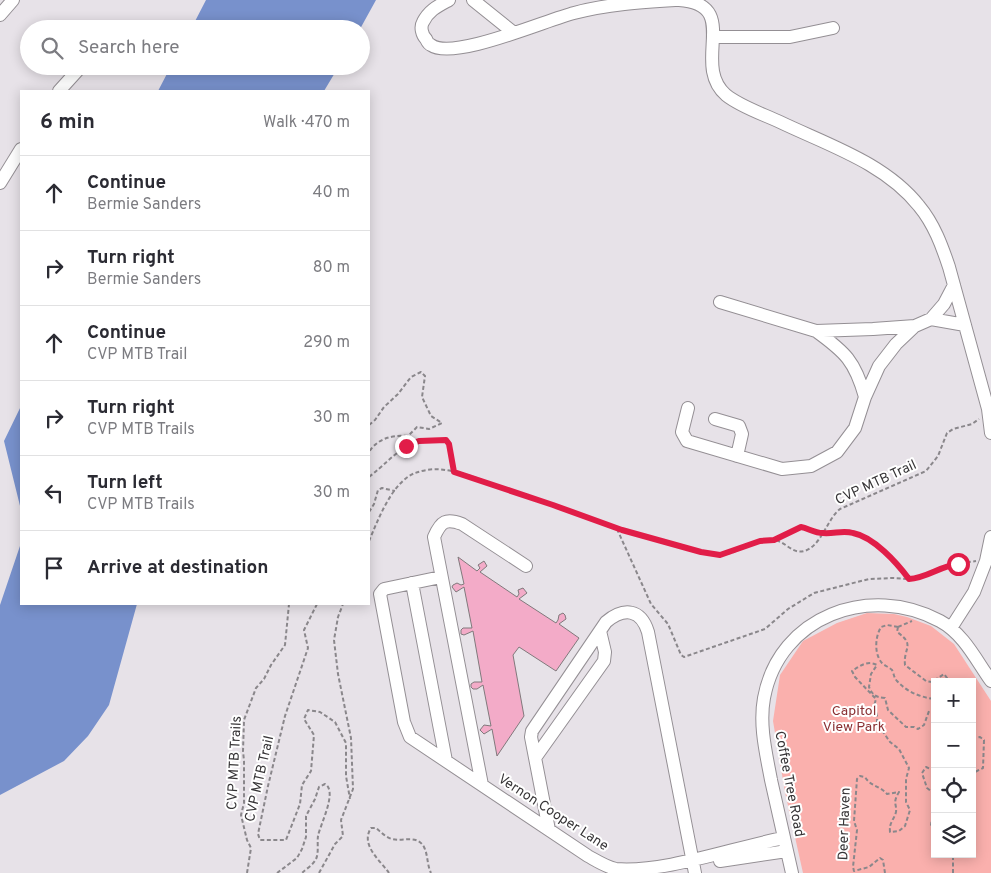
<!DOCTYPE html>
<meta charset="utf-8">
<style>
body{margin:0;font-family:Overpass,sans-serif;background:#f7f7f7;color:#2b2b33}
.controls{position:absolute;right:15px;bottom:15px;display:grid;overflow:hidden;border-radius:0px;box-shadow:0 2px 12px #0003}
.controls button{width:45px;height:45px;display:grid;place-items:center;padding:0;border:0;border-bottom:1px solid #e1e1e2;background:#fff;color:#2b2b33;font:25px sans-serif}
.stop{position:absolute;width:15px;height:15px;margin:-11px;border:4px solid #e11d48;border-radius:50%;background:#fff}
.stop.end{background:#e11d48;border-color:#fff;box-shadow:0 1px 5px #0008}
.list{margin:0;padding:0;list-style:none}
h2{display:flex;justify-content:space-between;align-items:center;height:65px;margin:0;padding:0 20px;font-size:21px}
h2 small{font-size:16px;font-weight:400;color:#7c7c81}
.list li{display:grid;grid-template-columns:32px 1fr auto;gap:15px;align-items:center;box-sizing:border-box;height:75px;padding:0 20px;border-top:1px solid #e1e1e2}
.list b{display:block;font-size:19px;white-space:nowrap}
.list p{margin:0;font-size:16px;white-space:nowrap;color:#7c7c81}
.list em{font-size:16px;font-style:normal;color:#7c7c81}
.icon{flex:none;width:28px;height:28px;fill:none;stroke:currentColor;stroke-width:2;stroke-linecap:round;stroke-linejoin:round}
.map{position:relative;flex:none;width:991px;height:873px;overflow:hidden}
.search{position:absolute;background:#fff;box-shadow:0 2px 12px #0003;left:20px;top:20px;width:350px;height:55px;display:flex;align-items:center;gap:12px;box-sizing:border-box;padding:0 18px;border-radius:28px;color:#7c7c81;font-size:19px}
.panel{position:absolute;background:#fff;box-shadow:0 2px 12px #0003;left:20px;top:90px;width:350px;height:515px;border-radius:0px}
.map>svg:first-child{display:block}
</style>
<div class="map">
<svg width="991" height="873" viewBox="0 0 991 873">
<rect width="100%" height="100%" fill="#e7e2e8"/>
<path fill="#fab0ad" fill-rule="evenodd" d="M867 613 894 614 907 617 931 626 954 644 991 701V873H803L785 792 773 721 780 675 803 641 837 623ZM935 682H972V854H935Z"/>
<path fill="#7891cc" d="M206 0H376L360 29H191Z
M171 66H339L324 91H158Z
M21 406V510L4 441Z
M21 543V604H137L109 705 88 736 64 761 0 795V605Z"/>
<path fill="#f3abc8" stroke="#81797c" d="M458 557 477 571 480 568 478 565 484 561 487 566 480 572 517 597 519 594 518 590 523 588 527 593 519 599 556 623 558 620 559 615 563 613 565 615 566 619 559 624 579 638 556 671 519 647 513 655 524 716 497 756 492 729 484 734 480 730 484 725 491 726 483 685 477 689H473L471 687V684L474 682H482L473 631 464 635 461 634V630L463 628H472L464 587 456 592 452 587 453 585 457 583 461 585 464 584Z"/>
<g fill="none" stroke-linecap="round" stroke-linejoin="round">
<g stroke="#948f94" stroke-width="14">
<path id="minor" d="M449 0C438 6 429 10 423 22 420 27 422 35 426 39 427 41 428 44 431 45 453 61 546 20 574 13 607 4 642 2 676 0
M473 0 514 33
M679 0C743 4 690 64 726 95 741 107 763 114 780 122 828 145 885 163 919 206 934 224 942 246 949 267L988 409 991 433
M0 15 13 0
M713 37H790L833 28
M59 91 78 70
M0 183 21 149
M954 285 944 304 931 319 965 325
M720 302 816 331 873 329 915 326 931 319
M816 331C845 352 855 361 865 397
M688 408 682 432 687 441 782 469 811 466 837 452 855 428 865 397 879 366 896 344 915 326
M715 419 739 426 742 434 737 456
M441 577 384 589 380 594 404 722 410 737 588 856C597 861 606 867 616 869 665 873 735 847 784 838
M412 583 446 761
M951 628 974 592 986 561 991 537
M535 758 604 661 605 652 600 631
M482 785 434 537C441 521 446 518 462 524L526 566
M549 830 531 737 532 731 606 622C624 607 641 609 648 632L695 873
M720 861 787 851
M792 873C785 842 778 811 771 780 766 753 759 725 764 698 779 616 870 583 940 621 964 634 976 660 991 681"/>
</g>
<path stroke="#8a878b" stroke-width="2" stroke-dasharray="4 2.5" stroke-linecap="butt" d="M369 425 375 420 384 407 398 394 411 377 421 372 425 376 422 397 431 416 442 423 429 429 417 427 408 436C392 435 378 438 369 452
M369 477C398 454 404 438 446 440L449 444 454 472
M369 512 374 504 378 490 382 488 395 491
M617 529 651 604 668 624 681 655 684 657 765 629 788 609 814 593 869 579 893 578 909 579
M777 539 801 527C808 528 814 533 823 533 833 534 842 530 853 533 874 537 897 563 909 579L924 577 949 565 976 561
M369 541C378 520 392 482 415 473 424 470 435 468 445 470 469 473 494 485 517 493 551 504 583 517 617 528 635 534 654 538 672 543 687 548 704 555 720 555 733 555 754 541 770 540 784 538 791 555 804 551 821 547 827 519 840 509L926 471 938 456 947 433 953 429 972 424 979 419
M317 604 304 630 308 648 285 716 268 786 258 834 260 840H286L300 804 302 785 311 771 314 735 304 719 308 710 320 712 335 722 346 743V776L350 799
M898 627 887 625 881 627C875 637 874 654 882 663 885 666 889 667 892 670 894 674 894 678 897 681 907 692 920 697 934 699L935 701
M898 627 897 632C916 645 903 648 905 665L926 681 932 682 944 674 950 682
M898 627 912 621
M972 738 980 737 984 740 983 768 975 772 972 776
M972 760 974 762 972 768
M935 771 926 767 922 773 927 788 935 794
M935 796 931 826 935 831
M247 873 251 848 247 840 241 815 244 803V761L243 751 244 720 256 688 264 679 271 665 285 645 289 604
M277 873 297 858 302 849 306 837V816L315 799 319 787 325 784C338 791 320 825 318 836 317 843 319 853 316 859 313 865 306 869 302 873
M319 873 335 844 343 836 341 820 353 789 351 738 338 674 334 640 338 617 343 604
M389 873C380 860 360 845 371 828H376C381 832 385 837 392 839 403 842 417 834 424 847 428 855 427 865 431 873
M885 873 883 860 880 858 869 867 854 871 853 867 857 830 854 821 857 779 860 776 865 777C871 787 879 785 887 794L899 792C892 804 897 803 896 812 894 820 889 822 890 832L899 831 905 826 910 810 906 802V779L909 768 899 749 890 742 877 723V715L874 706 876 699 855 677 852 671C860 666 867 660 877 665L871 674 869 687C873 696 876 697 885 698L888 710 906 727H914L918 729 924 725 929 711 935 709
M953 873V854"/>
<use href="#minor" stroke="#fff" stroke-width="12"/>
</g>
<g fill="none" stroke-linecap="round" stroke-linejoin="round">
<path stroke="#e11d48" stroke-width="6" d="M406 446 419 441 446 440 449 444 454 472 553 505 622 530 701 552 720 555 760 541 774 540 801 527C808 528 814 533 823 533 834 534 843 530 853 533 874 537 897 563 909 579 927 578 940 566 958 564"/>
</g>
<g text-anchor="middle" dominant-baseline="central" stroke-width="4" stroke-linejoin="round" paint-order="stroke">
<g font-size="14" fill="#373537" stroke="#fff">
<text transform="translate(876 483) rotate(-25)">CVP MTB Trail</text>
<text transform="translate(235 763) rotate(-87)">CVP MTB Trails</text>
<text transform="translate(260 779) rotate(-77)">CVP MTB Trail</text>
<text transform="translate(789 784) rotate(79)">Coffee Tree Road</text>
<text transform="translate(553 813) rotate(33)">Vernon Cooper Lane</text>
<text transform="translate(845 824) rotate(-88)">Deer Haven</text>
</g>
<g font-size="14" fill="#8a3033" stroke="#fff">
<text x="854" y="711">Capitol<tspan x="854" dy="16">View Park</tspan></text>
</g>
</g>
</svg>
<div class="controls">
<button>+</button>
<button>−</button>
<button><svg class="icon" aria-label="locate" viewBox="0 0 24 24"><circle cx="12" cy="12" r="6"/><path d="M12 2v4M12 18v4M2 12h4M18 12h4"/></svg></button>
<button><svg class="icon" aria-label="layers" viewBox="0 0 24 24"><path d="M12 4l9 5-9 5-9-5zM3 14l9 5 9-5"/></svg></button>
</div>
<div class="stop" style="left:958px;top:564px"></div>
<div class="stop end" style="left:406px;top:446px"></div>
<div class="search"><svg class="icon" aria-label="search" viewBox="0 0 24 24"><circle cx="10" cy="10" r="6"/><path d="M15 15l6 6"/></svg>Search here</div>
<section class="panel">
<h2>6 min<small>Walk · 470 m</small></h2>
<ul class="list">
<li><svg class="icon" aria-label="ahead" viewBox="0 0 24 24"><path d="M12 20V5M6 11l6-6 6 6"/></svg><div><b>Continue</b><p>Bermie Sanders</p></div><em>40 m</em></li>
<li><svg class="icon" aria-label="right" viewBox="0 0 24 24"><path d="M7 20v-9h11M14 6l5 5-5 5"/></svg><div><b>Turn right</b><p>Bermie Sanders</p></div><em>80 m</em></li>
<li><svg class="icon" aria-label="ahead" viewBox="0 0 24 24"><path d="M12 20V5M6 11l6-6 6 6"/></svg><div><b>Continue</b><p>CVP MTB Trail</p></div><em>290 m</em></li>
<li><svg class="icon" aria-label="right" viewBox="0 0 24 24"><path d="M7 20v-9h11M14 6l5 5-5 5"/></svg><div><b>Turn right</b><p>CVP MTB Trails</p></div><em>30 m</em></li>
<li><svg class="icon" aria-label="left" viewBox="0 0 24 24"><path d="M17 20v-9H6M10 6l-5 5 5 5"/></svg><div><b>Turn left</b><p>CVP MTB Trails</p></div><em>30 m</em></li>
<li><svg class="icon" aria-label="arrive" viewBox="0 0 24 24"><path d="M6 21V4h12l-3 4 3 4H6"/></svg><div><b>Arrive at destination</b></div></li>
</ul>
</section>
</div>
